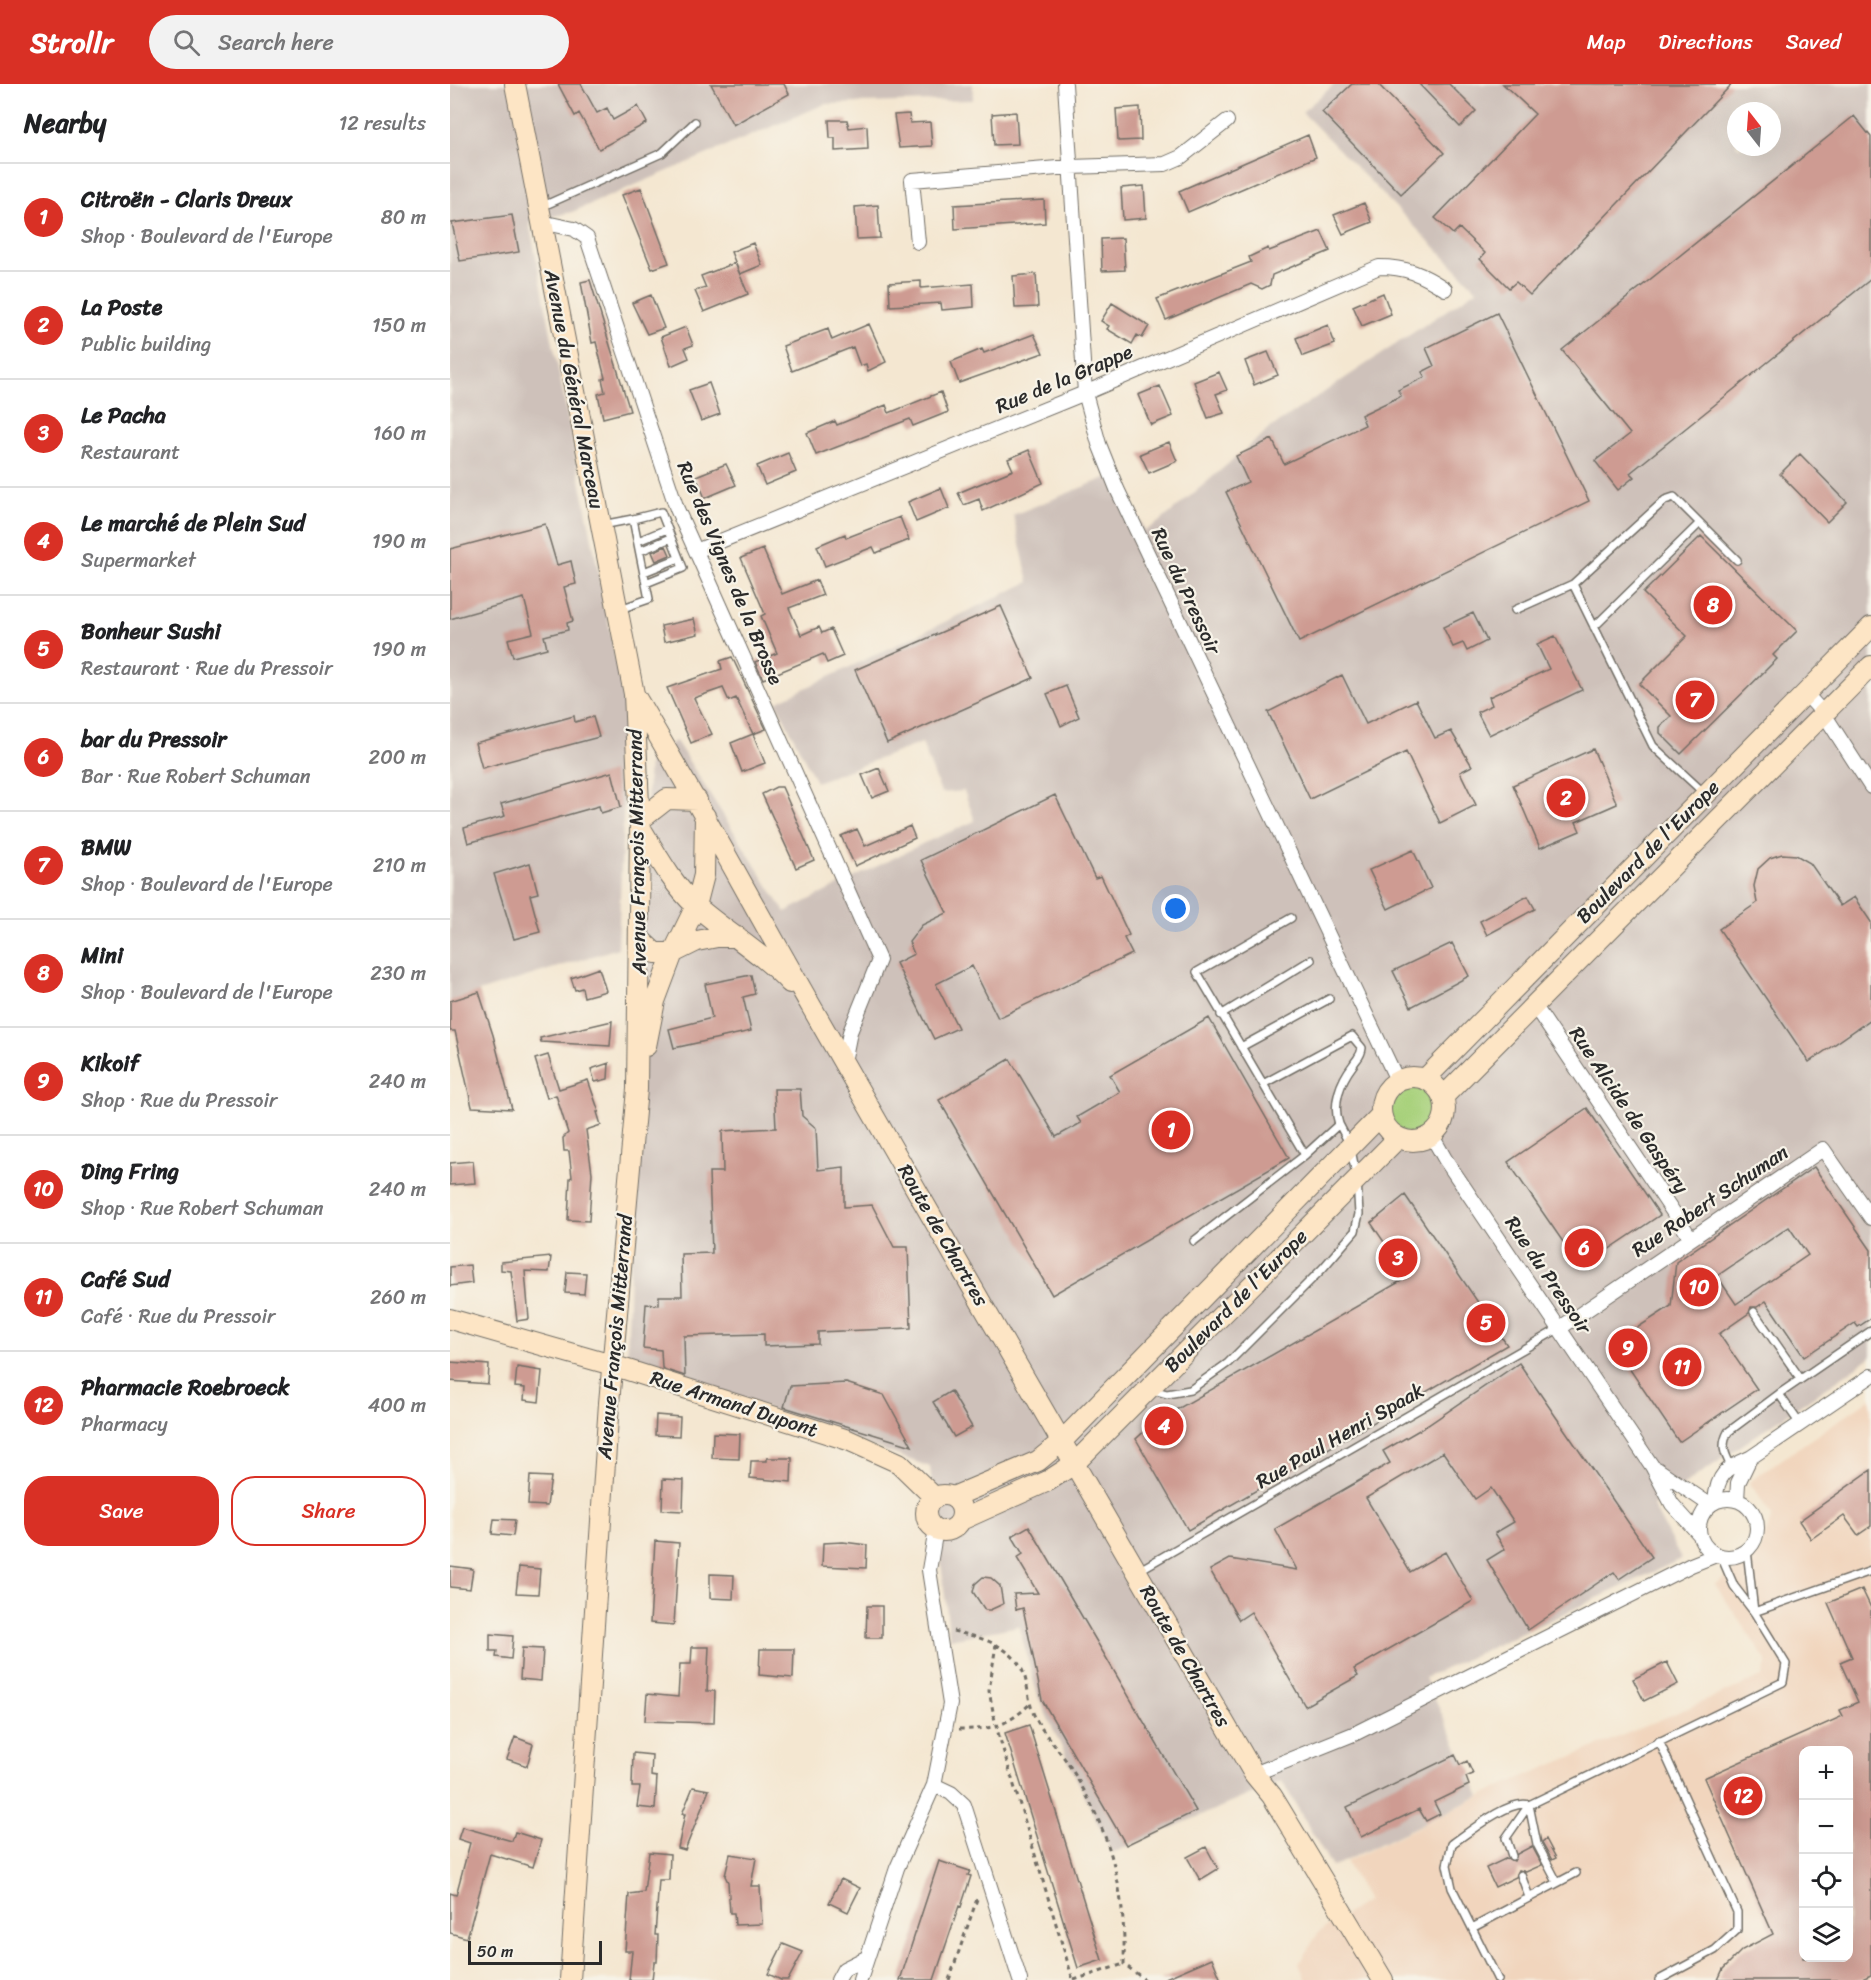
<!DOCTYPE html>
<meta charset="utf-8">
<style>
body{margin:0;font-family:Sriracha,sans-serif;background:#f2f2f2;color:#202124}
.controls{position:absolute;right:18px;bottom:18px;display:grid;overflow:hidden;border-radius:12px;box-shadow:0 6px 24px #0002}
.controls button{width:54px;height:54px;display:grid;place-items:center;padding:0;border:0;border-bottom:2px solid #e0e0e0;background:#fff;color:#202124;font:30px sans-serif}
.compass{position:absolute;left:1277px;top:18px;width:54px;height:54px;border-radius:50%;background:#fff;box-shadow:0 6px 24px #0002;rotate:343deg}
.scale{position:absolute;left:18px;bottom:15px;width:134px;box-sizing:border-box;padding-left:6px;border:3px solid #2b2b2b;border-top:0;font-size:16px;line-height:21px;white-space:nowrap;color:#2b2b2b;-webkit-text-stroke:4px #f7f3e8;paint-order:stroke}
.you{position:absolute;left:726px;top:825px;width:21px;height:21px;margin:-15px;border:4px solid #fff;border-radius:50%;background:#1a73e8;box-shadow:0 0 0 9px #1a73e833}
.badge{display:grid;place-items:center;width:39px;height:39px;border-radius:50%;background:#d93025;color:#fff;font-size:20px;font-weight:700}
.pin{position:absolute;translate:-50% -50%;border:3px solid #fff;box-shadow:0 2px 6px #0006}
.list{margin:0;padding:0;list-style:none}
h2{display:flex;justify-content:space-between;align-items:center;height:78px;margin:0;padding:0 24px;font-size:26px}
h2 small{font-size:20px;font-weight:400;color:#757577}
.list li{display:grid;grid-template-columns:39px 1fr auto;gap:18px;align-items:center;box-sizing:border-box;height:108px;padding:0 24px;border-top:2px solid #e0e0e0}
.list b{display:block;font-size:22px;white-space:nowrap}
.list p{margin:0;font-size:20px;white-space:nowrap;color:#757577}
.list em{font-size:20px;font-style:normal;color:#757577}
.actions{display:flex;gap:12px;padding:18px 24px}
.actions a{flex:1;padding:14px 0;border:2px solid #d93025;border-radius:24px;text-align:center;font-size:21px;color:#d93025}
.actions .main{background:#d93025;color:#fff}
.icon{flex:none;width:33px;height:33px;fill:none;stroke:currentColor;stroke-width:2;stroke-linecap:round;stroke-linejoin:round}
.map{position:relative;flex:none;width:1421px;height:1896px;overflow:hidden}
header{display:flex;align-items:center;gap:36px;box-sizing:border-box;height:84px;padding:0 30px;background:#d93025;color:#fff}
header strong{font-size:28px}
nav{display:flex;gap:33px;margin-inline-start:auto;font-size:21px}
.search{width:420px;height:54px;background:#f2f2f2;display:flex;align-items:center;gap:15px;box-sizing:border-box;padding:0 21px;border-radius:33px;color:#757577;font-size:22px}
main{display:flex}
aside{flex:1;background:#fff}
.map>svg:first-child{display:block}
</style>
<header>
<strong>Strollr</strong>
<div class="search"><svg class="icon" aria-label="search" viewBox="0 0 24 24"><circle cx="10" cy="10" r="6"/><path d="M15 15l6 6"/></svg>Search here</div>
<nav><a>Map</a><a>Directions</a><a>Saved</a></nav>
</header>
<main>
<aside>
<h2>Nearby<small>12 results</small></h2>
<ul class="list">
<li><span class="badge">1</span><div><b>Citroën - Claris Dreux</b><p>Shop · Boulevard de l'Europe</p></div><em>80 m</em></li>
<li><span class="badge">2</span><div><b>La Poste</b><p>Public building</p></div><em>150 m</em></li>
<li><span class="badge">3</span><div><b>Le Pacha</b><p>Restaurant</p></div><em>160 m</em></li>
<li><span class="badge">4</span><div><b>Le marché de Plein Sud</b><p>Supermarket</p></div><em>190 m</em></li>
<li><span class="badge">5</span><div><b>Bonheur Sushi</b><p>Restaurant · Rue du Pressoir</p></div><em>190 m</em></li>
<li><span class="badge">6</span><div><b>bar du Pressoir</b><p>Bar · Rue Robert Schuman</p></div><em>200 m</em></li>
<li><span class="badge">7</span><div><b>BMW</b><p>Shop · Boulevard de l'Europe</p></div><em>210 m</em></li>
<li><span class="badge">8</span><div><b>Mini</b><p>Shop · Boulevard de l'Europe</p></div><em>230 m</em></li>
<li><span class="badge">9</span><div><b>Kikoif</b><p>Shop · Rue du Pressoir</p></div><em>240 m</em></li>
<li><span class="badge">10</span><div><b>Ding Fring</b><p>Shop · Rue Robert Schuman</p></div><em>240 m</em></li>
<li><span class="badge">11</span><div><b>Café Sud</b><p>Café · Rue du Pressoir</p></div><em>260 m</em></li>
<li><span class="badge">12</span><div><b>Pharmacie Roebroeck</b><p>Pharmacy</p></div><em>400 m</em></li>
</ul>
<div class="actions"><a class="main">Save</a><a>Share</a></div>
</aside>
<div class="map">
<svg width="1421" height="1896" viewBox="0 0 1421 1896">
<rect width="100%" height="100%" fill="#f7f3e8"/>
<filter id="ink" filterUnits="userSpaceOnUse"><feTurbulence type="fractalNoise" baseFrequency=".0167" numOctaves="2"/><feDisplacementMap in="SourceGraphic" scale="12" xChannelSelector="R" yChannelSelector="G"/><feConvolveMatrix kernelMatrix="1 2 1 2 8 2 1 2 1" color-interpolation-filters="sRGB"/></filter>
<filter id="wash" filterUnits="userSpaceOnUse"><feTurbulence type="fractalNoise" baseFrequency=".008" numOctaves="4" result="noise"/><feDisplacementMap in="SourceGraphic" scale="24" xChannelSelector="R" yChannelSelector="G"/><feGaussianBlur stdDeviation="1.35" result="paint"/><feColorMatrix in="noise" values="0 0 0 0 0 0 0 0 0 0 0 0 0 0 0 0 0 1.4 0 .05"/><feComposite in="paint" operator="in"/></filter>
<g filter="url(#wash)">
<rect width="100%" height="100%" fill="#f4e7d1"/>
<path fill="#f1d5bd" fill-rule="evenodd" d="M1421 1314V1896H856L849 1879 869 1848 918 1816 896 1778 1049 1703 1312 1593 1317 1578 1265 1500 1308 1471 1322 1432 1299 1398ZM1354 1666H1398V1874H1354Z"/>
<path fill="#cec1ba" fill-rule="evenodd" d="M0 0H523V16L375 20 122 128 79 138 177 632 168 864 0 917Z
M885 0H1421V1273L1203 1422 1231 1475 975 1594 1030 1712 882 1783 832 1697 662 1769 588 1613 569 1542 500 1555 480 1383 177 1274 199 670 226 657 335 828 474 759 525 737 514 707 491 709 472 659 366 698 326 618 579 498 563 431 668 389 695 447 712 436 819 345 1027 206 852 28ZM1286 27H1322V63H1286Z"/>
<path fill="#a8d17c" stroke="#6a7e54" stroke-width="1.5" d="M936 1024a26 26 0 1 1 52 0a26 26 0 1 1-52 0Z"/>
<g id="blocks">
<path fill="#ce9b92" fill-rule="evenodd" d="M108 0H131L147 29 157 24 163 36 188 22 197 39 149 65 129 29 125 32Z
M261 0H334L339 10 283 41Z
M902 0H928L994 69 951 110 872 28Z
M969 0H999L1026 27 1010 43Z
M1053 0H1282L1080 211 1066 198 1059 204 1030 175 1035 169 1009 144 1003 150 985 134 1085 30Z
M690 23 691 56 668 57 666 25Z
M566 28 568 60 544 61 542 30Z
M459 30 460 39 480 38 482 62 449 64 444 31Z
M1404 32 1421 53V195L1180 389 1184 393 1168 406 1145 377 1180 350 1112 266Z
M379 36H397L399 44 417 42 418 65 385 67V54H380Z
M858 51 866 73 738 128 729 107Z
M694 102 696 134 673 136 671 104Z
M191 104 219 179 202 185 172 111Z
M594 116 595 139 505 145 504 121Z
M914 119 922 138 893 150 884 131Z
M428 121 430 154 407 155 405 123Z
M62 131 69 168 10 177 2 139Z
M871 147 880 167 822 191 820 201 812 205 801 200 716 236 707 215 801 178 799 173 818 164 819 167Z
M673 154 675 186 652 187 651 155Z
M303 159 312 181 290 190 281 168Z
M285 179 298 210 254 228 245 207 256 204 251 192Z
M586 190 588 223 565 224 563 192Z
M140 196 180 327 153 334 148 310 155 308 152 295 155 294 146 258 142 259 131 198Z
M471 197V204L523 200 524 223 492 226 491 219 440 222 439 199Z
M933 209 941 230 912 242 903 222Z
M201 211 214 244 197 250 182 219Z
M662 219 699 242 692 254 687 251 682 260 657 245 659 242 651 237Z
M1047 229 1139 417 849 558 776 408 798 398 786 372 822 355 834 380 915 341 911 331 951 312 948 306 975 293 972 288 984 282 976 264Z
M419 240 436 278 418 287 416 280 410 282 403 263 342 287 333 262 378 245 382 256Z
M878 241 885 260 853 272 846 254Z
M236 243 243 261 235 264 239 274 221 282 211 253Z
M584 250 593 269 509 299 501 278 532 265 534 269Z
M818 268 828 291 804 301 795 277Z
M769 288 777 306 766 310 774 329 758 334 744 298Z
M259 299 270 330 251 337 239 306Z
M710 302 723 332 701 341 688 311Z
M491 308 498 328 463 342 460 335 366 371 357 349 385 337 387 341 436 321 439 329Z
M719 358 727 377 699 389 690 370Z
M579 366 593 399 533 427 529 415 514 421 508 409 563 386 558 375Z
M338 369 346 388 315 401 307 382Z
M1350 370 1397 418 1377 438 1330 390Z
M276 380 286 401 255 414 246 392Z
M491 404 499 424 466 438 458 418Z
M450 433 459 456 426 469 423 463 375 482 367 462 395 450 396 454Z
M95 440 107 481 121 477 126 500 114 503 123 537 117 539 118 546 94 552 97 564 63 573 58 555 83 549 74 514 0 535V465Z
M1251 452 1347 547 1323 571 1327 575 1231 670 1210 649V643L1221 632 1189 600 1237 552 1193 509Z
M216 462 220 471 206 477 202 468Z
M313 465 332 510 367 496 373 511 339 524 351 551 369 543 372 549 381 545 393 572 377 579 373 570 313 595 305 578 327 569 311 532 315 530 291 474Z
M551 522 583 594 437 659 405 586Z
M1023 529 1037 557 1017 567 1013 559 1003 563 993 543Z
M244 535 248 550 214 558 211 542Z
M1105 552 1132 606 1039 651 1027 628 1042 621 1039 613 1099 585 1087 560Z
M282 573 316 645 303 650 286 614 279 617 273 604 244 614 262 650 241 659 217 604 272 585 270 577Z
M892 591 916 640 966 616 985 654 1001 647 1022 682 1010 688 1026 721 990 739 956 668 860 715 818 628Z
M616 602 629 633 611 642 597 610Z
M124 632 125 638 143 633 149 653 32 684 25 659Z
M303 650 315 679 292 688 281 659Z
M1143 665 1167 720 1126 738 1130 747 1090 764 1063 701Z
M429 684 439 707 422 714 412 691Z
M162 688 171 723 151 729 149 722 18 759 14 744 55 732 51 720Z
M326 703H332L364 776 346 784 312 710Z
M605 711 645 794 651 792 679 851 674 854 682 870 548 934 522 882 486 900 508 944 484 955 446 879 464 870 459 858 472 841 497 829 471 776Z
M460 742 465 754 405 782 391 752 407 745 415 762Z
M963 766 981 804 938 825 919 786Z
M1332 770 1346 771 1360 779 1390 822 1404 813 1421 838V935L1359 978 1269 845 1307 819 1304 802 1308 785 1320 774Z
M80 779 88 809 80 811 90 848 64 855 44 790Z
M1078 812 1085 825 1037 851 1030 837Z
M1002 859 1019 892 961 923 943 887Z
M149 884 156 907 134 913 132 904 125 906 121 894Z
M301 891 305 910 293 913 301 947 224 964 219 945 262 934 255 900Z
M29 908 43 951 62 1025 22 1023 5 947H0V917Z
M759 934 839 1074 602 1211 489 1016 560 975 606 1053 631 1039 627 1033 670 1008 660 991Z
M162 937 160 962 91 958 90 954Z
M98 971 109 1005 138 996 149 1028H147L151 1041 136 1046 142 1089 139 1137 118 1136 120 1094 122 1093 119 1067H114L113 1054 118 1049 106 1011 97 1014 85 975Z
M159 979 158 995 145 998 141 985Z
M324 1005H350L352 1032 366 1044 368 1086 394 1083V1123L422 1121 444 1163H458L461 1244 368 1248V1260L314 1262V1250L234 1252 235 1292 216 1286 212 1284 211 1266 193 1264 196 1220 209 1221V1212H232L231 1170 262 1169 259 1088H273L272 1047 326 1044Z
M1137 1024 1210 1131 1131 1184 1058 1078Z
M23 1077 25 1099 0 1101V1079Z
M1364 1083 1421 1166V1234L1408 1243 1405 1239 1354 1273 1316 1217 1307 1223H1301L1299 1229 1269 1250 1307 1305 1229 1358 1177 1281 1173 1284 1159 1262 1221 1222 1226 1178ZM1339 1143 1358 1171 1286 1220 1267 1192Z
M955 1111 1057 1261 738 1446 686 1355 703 1339 958 1193 921 1139Z
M101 1173 99 1188 75 1187 79 1235 67 1237 61 1187 51 1186V1178Z
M20 1181 22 1199 0 1202V1183Z
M117 1188 136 1189 134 1210 115 1209Z
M0 1278 39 1281 38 1300 0 1297Z
M1069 1279 1202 1473 1169 1495 1164 1488 1078 1546 1037 1476 1055 1465 1045 1449 1064 1438 1041 1404 1025 1415 993 1368 916 1414 960 1488 995 1468 1023 1517 904 1585 908 1592 855 1622 801 1528 789 1536 760 1486 780 1475 847 1486 825 1445 940 1379 933 1367 978 1341Z
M67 1283 92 1287 89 1318 74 1316 75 1304 65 1303Z
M396 1299 434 1311 462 1362 334 1323 340 1302Z
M501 1307 522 1343 504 1353 483 1318Z
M206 1331 230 1333 229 1352 205 1351Z
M263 1349 290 1350 289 1375 262 1374Z
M317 1374H342L341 1398 300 1394 301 1377H317Z
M1421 1386V1442L1408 1451 1394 1432 1361 1455 1349 1437Z
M80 1392 101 1393 97 1422 78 1421Z
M213 1395 234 1396 233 1427 212 1426Z
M44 1435 65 1436 63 1452 42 1450Z
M579 1442 746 1727 676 1761 592 1616 573 1524 566 1526 564 1510 588 1509 567 1474 573 1470 562 1452Z
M205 1457 229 1459 224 1541 200 1539Z
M393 1458 417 1461 416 1484 372 1482 373 1459Z
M0 1482 23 1485 20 1505 0 1503Z
M69 1483 90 1485 88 1510 66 1509Z
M260 1490 284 1491 283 1515 260 1514Z
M533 1493 541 1494 550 1502 553 1520 540 1526H535L523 1508 525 1500Z
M1412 1505 1421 1524V1891L1410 1896H1268L1273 1885 1292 1866 1323 1850 1254 1694 1393 1632 1390 1626 1408 1618 1390 1578 1402 1573 1378 1519ZM1353 1666H1398V1874H1353Z
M417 1522H432V1554H416Z
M40 1550 63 1552 61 1575 46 1573 47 1567H40Z
M242 1563H259L257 1607H265L264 1639 195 1637 197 1610 228 1613 230 1580H241Z
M72 1564 93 1565 91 1597 70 1595Z
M310 1565H344L343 1594 309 1591Z
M1217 1578 1228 1600 1194 1617 1183 1595Z
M579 1641 652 1876 628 1884 555 1649Z
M65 1653 83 1660 77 1682 57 1675Z
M183 1669 202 1671 201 1692 207 1693 205 1725 187 1723 190 1703H182Z
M1005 1671 1010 1681 1017 1677 1023 1690 1016 1693 1019 1701 984 1718 990 1730 976 1737 969 1725 911 1753 897 1723Z
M243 1703 259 1706 235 1766 228 1764 235 1730H232Z
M12 1743 62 1757 65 1748 91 1756 83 1783 40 1770 17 1854 0 1849V1809L6 1811 20 1759 8 1755Z
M1096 1755 1106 1774 1102 1776 1092 1758Z
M1082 1762 1092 1781 1076 1788 1069 1786 1066 1793 1045 1803 1036 1784 1057 1774 1064 1777 1067 1770Z
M756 1763 768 1785 750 1796 737 1773Z
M199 1768 220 1770 219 1796H209L205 1851H208L207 1878H204L202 1896H179L182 1867H175L179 1810 194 1808Z
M280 1770 306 1774 301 1802H310L312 1840 285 1841 284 1829H280L278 1798 275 1792Z
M489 1777 520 1787 518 1791 521 1792 511 1823 509 1822 484 1896H450Z
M391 1795 410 1804 398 1828 379 1819Z
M333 1860 353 1868 338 1896H331L318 1890Z
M762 1874 771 1896H711Z"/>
</g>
</g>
<g filter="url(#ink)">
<use href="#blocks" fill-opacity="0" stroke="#716d65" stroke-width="1.5"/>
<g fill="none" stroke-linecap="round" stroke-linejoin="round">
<g stroke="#716d65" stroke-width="10">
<path id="lane" d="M91 123 212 69 245 38
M183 435 211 428 233 484 196 499
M152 441 183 435 199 515 170 525
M188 457 217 445
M190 467 221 454
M194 488 229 474
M1065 526 1123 500
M1144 543 1250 439
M1254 709 1203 662 1123 500 1215 416 1224 413 1287 476
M841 834 747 888 855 1071
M771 931 861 876
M791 963 879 915
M813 1000 902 952 912 964C911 973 907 974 903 981 890 998 882 1020 889 1040
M1304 1228 1350 1294
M703 1306 717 1310 740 1306 778 1279 873 1184 905 1147 909 1130 907 1095 900 1061 889 1040 855 1071 744 1157
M1350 1340 1329 1310 1421 1247
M1281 1382C1274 1369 1271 1361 1278 1348L1329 1310
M1297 1466 1304 1528
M688 1487 1110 1244
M1304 1528 1421 1487
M1209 1657 1287 1828V1846L1265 1866 1209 1896
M1079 1721 1087 1760 1107 1798
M1062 1772 1056 1754 1079 1721
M1071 1791 1079 1813
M1022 1844 1126 1789
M1048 1896 1002 1804 997 1781 1002 1760C1019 1748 1059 1715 1079 1721L1333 1598 1336 1580 1304 1528 1284 1502 1271 1472"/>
</g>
<g stroke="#716d65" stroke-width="16">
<path id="street" d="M615 0 635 309 649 360 667 405 947 996
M91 138 124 145 137 154 227 425 429 876 400 948 394 978
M468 158 462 96 620 83 715 80 731 73 777 37
M246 467 635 309 929 183C956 183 972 190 995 205
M1355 609 1374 630 1421 703
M1084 921 1240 1153
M982 1052 995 1075 1202 1382 1222 1420 1249 1450
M1110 1244 1373 1065 1421 1134
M1207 1385 1260 1421
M1249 1444a29 29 0 1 1 58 0a29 29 0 1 1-58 0Z
M1287 1416 1288 1399 1300 1374
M1265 1418C1267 1390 1276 1384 1300 1374L1421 1292
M804 1690 906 1649 1241 1481 1266 1471
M484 1701 501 1709 514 1721 570 1896
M388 1896 394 1885 416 1874
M410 1896 447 1784 484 1701 500 1620 479 1486 486 1445"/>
</g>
<g stroke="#716d65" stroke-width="22">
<path id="secondary" d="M65 0 184 610 190 743 187 1005 159 1319 120 1896
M185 612C246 714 302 819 361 922 507 1179 656 1434 804 1690L822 1712 933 1896
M190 736 217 715 247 716
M190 743C207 771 222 800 246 822 277 849 312 869 340 899
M189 854 205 869H223L247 857 267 853H288
M196 962 205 917 223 869 246 822 254 791 255 732
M931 1025a32 32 0 1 1 64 0a32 32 0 1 1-64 0Z
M976 994 1421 543
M993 1013 1421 582
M0 1235 162 1281 398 1356 449 1379 485 1414
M476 1429a18 18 0 1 1 36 0a18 18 0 1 1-36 0Z
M503 1413 588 1377 611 1358 931 1031
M511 1436 598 1397 624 1380 948 1054"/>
</g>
<path stroke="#716d65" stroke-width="3" stroke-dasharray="4.5 4.5" stroke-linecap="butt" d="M503 1547C526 1553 546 1556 564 1574 581 1592 575 1613 585 1633 593 1650 609 1665 619 1681 660 1746 676 1804 674 1880L695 1896
M546 1560 539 1607 546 1642 623 1896
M509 1645C544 1646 557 1642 582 1618
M499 1896 527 1815
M624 1896 674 1880"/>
<use href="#lane" stroke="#fff" stroke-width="7"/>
<use href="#street" stroke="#fff" stroke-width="14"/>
<use href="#secondary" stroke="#fde5c5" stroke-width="20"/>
</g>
</g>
<g text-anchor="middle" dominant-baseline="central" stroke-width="4.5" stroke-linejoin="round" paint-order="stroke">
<g font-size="20" fill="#2b2b2b" stroke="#f7f3e8">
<text transform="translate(614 295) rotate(-23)">Rue de la Grappe</text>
<text transform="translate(124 305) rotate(79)">Avenue du Général Marceau</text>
<text transform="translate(280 489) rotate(67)">Rue des Vignes de la Brosse</text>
<text transform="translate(736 507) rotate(65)">Rue du Pressoir</text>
<text transform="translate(187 768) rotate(-91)">Avenue François Mitterrand</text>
<text transform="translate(1198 768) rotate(-45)">Boulevard de l'Europe</text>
<text transform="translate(1179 1026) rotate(56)">Rue Alcide de Gaspéry</text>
<text transform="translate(1260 1117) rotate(-34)">Rue Robert Schuman</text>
<text transform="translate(493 1151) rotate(60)">Route de Chartres</text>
<text transform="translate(1098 1191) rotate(56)">Rue du Pressoir</text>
<text transform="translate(786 1217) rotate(-45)">Boulevard de l'Europe</text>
<text transform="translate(165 1253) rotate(-85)">Avenue François Mitterrand</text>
<text transform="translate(284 1320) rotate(18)">Rue Armand Dupont</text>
<text transform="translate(890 1352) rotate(-30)">Rue Paul Henri Spaak</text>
<text transform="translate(735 1572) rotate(60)">Route de Chartres</text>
</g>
</g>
</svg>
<div class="controls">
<button>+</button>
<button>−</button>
<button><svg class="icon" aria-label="locate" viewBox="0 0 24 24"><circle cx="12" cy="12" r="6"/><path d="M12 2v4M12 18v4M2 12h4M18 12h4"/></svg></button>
<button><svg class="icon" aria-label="layers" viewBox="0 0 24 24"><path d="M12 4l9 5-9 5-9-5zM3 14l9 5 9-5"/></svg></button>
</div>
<svg class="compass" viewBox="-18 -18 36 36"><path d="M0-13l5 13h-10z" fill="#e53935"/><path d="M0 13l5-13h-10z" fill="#757577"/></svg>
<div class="scale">50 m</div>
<div class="you"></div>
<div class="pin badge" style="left:721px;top:1046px">1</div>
<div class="pin badge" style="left:1116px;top:714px">2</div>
<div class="pin badge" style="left:948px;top:1174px">3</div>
<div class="pin badge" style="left:714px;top:1342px">4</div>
<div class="pin badge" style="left:1036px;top:1239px">5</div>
<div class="pin badge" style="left:1134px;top:1164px">6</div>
<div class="pin badge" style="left:1245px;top:616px">7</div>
<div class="pin badge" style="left:1263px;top:521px">8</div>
<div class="pin badge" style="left:1178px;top:1264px">9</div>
<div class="pin badge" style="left:1249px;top:1203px">10</div>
<div class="pin badge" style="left:1232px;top:1283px">11</div>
<div class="pin badge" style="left:1293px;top:1712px">12</div>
</div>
</main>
